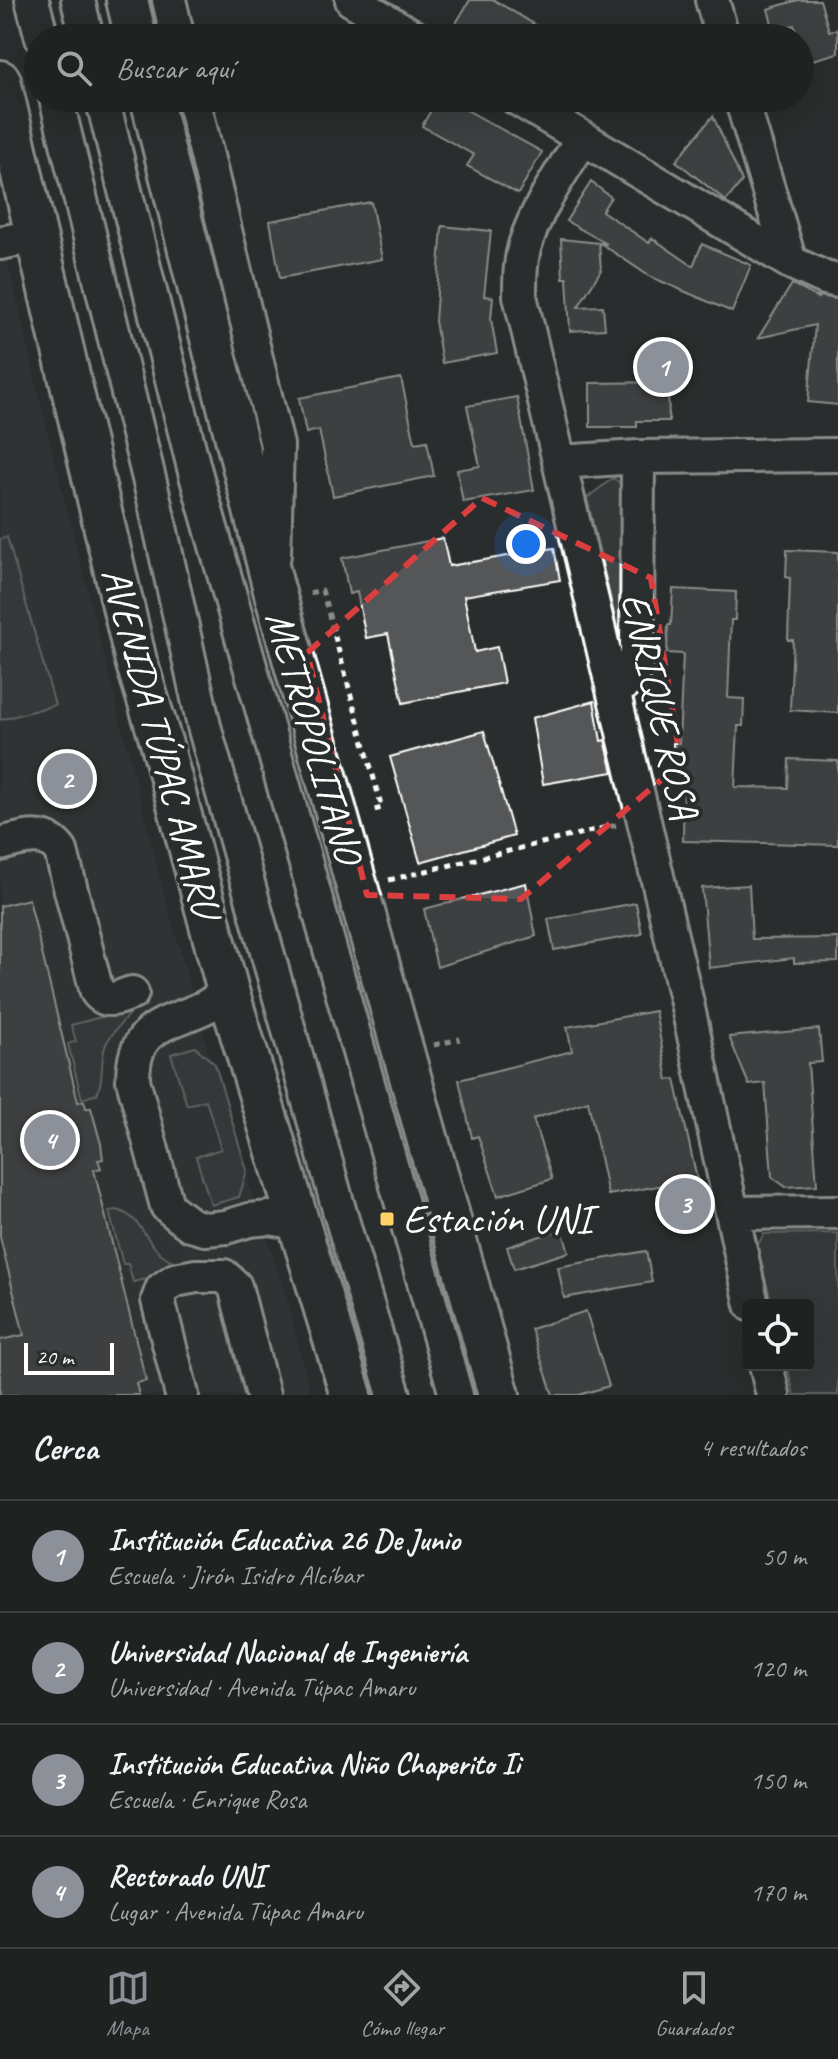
<!DOCTYPE html>
<html lang="es">
<meta charset="utf-8">
<style>
body{margin:0;font-family:Caveat,sans-serif;background:#2d2f2f;color:#f1f3f6}
.controls{position:absolute;right:24px;bottom:24px;display:grid;overflow:hidden;border-radius:8px;box-shadow:0 8px 32px #0002}
.controls button{width:72px;height:72px;display:grid;place-items:center;padding:0;border:0;border-bottom:2px solid #3d3f40;background:#202222;color:#f1f3f6;font:40px sans-serif}
.scale{position:absolute;left:24px;bottom:20px;width:90px;box-sizing:border-box;padding-left:8px;border:4px solid #fff;border-top:0;font-size:22px;line-height:28px;white-space:nowrap;color:#fff;-webkit-text-stroke:6px #2a2d2e;paint-order:stroke}
.you{position:absolute;left:526px;top:544px;width:28px;height:28px;margin:-20px;border:6px solid #fff;border-radius:50%;background:#1a73e8;box-shadow:0 0 0 12px #1a73e833}
.badge{display:grid;place-items:center;width:52px;height:52px;border-radius:50%;background:#8c9099;color:#fff;font-size:26px;font-weight:700}
.pin{position:absolute;translate:-50% -50%;border:4px solid #fff;box-shadow:0 2px 8px #0006}
.list{margin:0;padding:0;list-style:none}
h2{display:flex;justify-content:space-between;align-items:center;height:104px;margin:0;padding:0 32px;font-size:34px}
h2 small{font-size:26px;font-weight:400;color:#a2a4a5}
.list li{display:grid;grid-template-columns:52px 1fr auto;gap:24px;align-items:center;box-sizing:border-box;height:112px;padding:0 32px;border-top:2px solid #3d3f40}
.list b{display:block;font-size:30px;white-space:nowrap}
.list p{margin:0;font-size:26px;white-space:nowrap;color:#a2a4a5}
.list em{font-size:26px;font-style:normal;color:#a2a4a5}
.icon{flex:none;width:44px;height:44px;fill:none;stroke:currentColor;stroke-width:2;stroke-linecap:round;stroke-linejoin:round}
.map{position:relative;flex:none;width:838px;height:1395px;overflow:hidden}
.search{position:absolute;background:#202222;box-shadow:0 8px 32px #0002;left:24px;right:24px;top:24px;height:88px;display:flex;align-items:center;gap:20px;box-sizing:border-box;padding:0 28px;border-radius:44px;color:#a2a4a5;font-size:30px}
.sheet{height:552px;background:#202222}
nav{display:flex;justify-content:space-around;align-items:center;box-sizing:border-box;height:112px;border-top:2px solid #3d3f40;background:#202222;font-size:22px;color:#a2a4a5}
nav a{display:grid;justify-items:center;gap:4px}
nav .on{color:#8c9099}
.map>svg:first-child{display:block}
</style>
<div class="map">
<svg width="838" height="1395" viewBox="0 0 838 1395">
<rect width="100%" height="100%" fill="#2a2d2e"/>
<filter id="ink" filterUnits="userSpaceOnUse"><feTurbulence type="fractalNoise" baseFrequency=".0125" numOctaves="2"/><feDisplacementMap in="SourceGraphic" scale="16" xChannelSelector="R" yChannelSelector="G"/><feConvolveMatrix kernelMatrix="1 2 1 2 8 2 1 2 1" color-interpolation-filters="sRGB"/></filter>
<g filter="url(#ink)">
<path fill="#373a3b" d="M0 228 47 430 163 890 228 1121 283 1286 311 1395H0Z"/>
<path fill="#414445" stroke="#a0a2a2" stroke-width="2" d="M613 478 623 485 620 639 587 498Z
M7 537 55 705 0 720V539Z
M131 1009C127 1020 112 1031 106 1044 99 1061 105 1078 97 1094L82 1099 68 1044 76 1041 71 1025Z
M195 1047 215 1064 247 1171 239 1197 211 1205 196 1157 221 1149 206 1100 187 1105 171 1054Z
M116 1210C142 1215 145 1245 167 1258 177 1264 193 1264 205 1266L133 1282 128 1264H123L109 1211Z
M838 1233V1395H794L787 1365H808V1305H772L757 1246 764 1234Z"/>
<path fill="#555758" stroke="#fff" stroke-width="2" d="M470 0H494L557 38H447Z
M798 0H820L829 31 838 29V53L805 62 794 25 774 31 768 9Z
M438 98H445L542 152 518 194 467 166 474 155 422 126Z
M713 116 742 181 726 201 676 161Z
M591 182 611 197 602 211 649 243 652 238 693 266 702 244 751 265 732 312 649 276 600 243 607 244 566 221Z
M371 202 382 259 280 278 270 221Z
M442 226 491 231 484 296 493 297 491 319 497 353 442 363 435 321Z
M561 239 599 243 601 270 578 307 603 306 605 329 570 331 567 278H563Z
M792 284 818 298V296L838 299V405L808 402 815 325 758 338Z
M401 378 415 443 427 441 434 476 333 496 319 430 306 433 299 398Z
M668 382 669 421H637V427H590V383Z
M517 397 534 490 463 502 457 470 480 466 467 406Z
M443 538 449 566 554 548 560 580 464 596 475 652 497 647 504 683 403 703 388 634 366 638 357 592 349 594 342 558Z
M787 550 838 552V713L790 710 793 640H788L790 578 786 577Z
M673 589 736 592 735 620H731L728 698 744 699 743 726H738L735 787 788 788 789 759 838 761V845L683 841 684 771H673V743H679L683 654 667 653 668 625H671Z
M594 701 601 741 605 740 613 772 543 784 532 718Z
M484 731 514 836 420 862 390 757Z
M526 883 536 936 437 967 424 909Z
M749 885 752 939 838 938V962L794 963V958L709 968 702 888Z
M29 899 78 1102 84 1101 86 1108H91L101 1144 103 1159 98 1160 101 1168 94 1170 146 1381 136 1383 139 1395H0V1340L24 1335 0 1237V906Z
M636 903 642 934 554 950 548 919Z
M655 1011 668 1080 675 1079 697 1179 608 1195 588 1101 533 1119 552 1179 498 1196 478 1136 472 1138 459 1080 572 1051 567 1027Z
M819 1029 822 1062 808 1063 817 1185 786 1187 772 1177 765 1083 749 1085 729 1037Z
M562 1229 569 1252 514 1269 507 1247Z
M646 1251 652 1282 564 1298 558 1267Z
M586 1311 609 1386 579 1395H553L531 1329Z"/>
<g fill="none" stroke-linecap="round" stroke-linejoin="round">
<g stroke="#fff" stroke-width="38">
<path id="minor" d="M32 0 42 38
M78 0 87 38
M169 0 178 38
M352 0 416 38
M712 0 723 38
M56 98 153 495 204 726 340 1213 394 1395
M102 98 194 468 456 1395
M193 98 277 445 274 555
M516 98 790 262 825 278 838 281
M741 98 790 262
M583 138C562 172 537 207 525 245 520 262 520 279 520 296L687 1003 752 1305
M0 243 36 236
M559 462 638 457 838 455
M613 686C629 686 635 674 637 660L638 457
M0 844C21 839 46 829 61 851L97 992C107 1005 119 997 132 993
M228 991C221 996 214 1002 207 1006 167 1026 133 1023 133 1080L167 1206 179 1216 191 1225 205 1229 226 1227 249 1220 270 1218 297 1223
M734 1213 838 1212
M766 1365 773 1395
M182 1395 158 1300 162 1289 175 1280 196 1276H224L235 1286 263 1395"/>
</g>
<g stroke="#fff" stroke-width="46">
<path id="major" d="M127 0 136 38
M0 81 136 661 162 745 228 991 351 1395
M151 98 273 586 499 1395"/>
</g>
<path stroke="#fff" stroke-width="5" stroke-dasharray="6 6" stroke-linecap="butt" d="M310 593 322 590 382 808 370 811
M389 880 616 825
M434 1045 460 1039"/>
<use href="#minor" stroke="#2a2d2e" stroke-width="32"/>
<use href="#major" stroke="#2a2d2e" stroke-width="40"/>
</g>
</g>
<path d="M0 0H838V1395H0ZM482 498 651 578 681 763 521 899 367 895 307 653Z" fill="#2a2d2e" fill-opacity=".55" fill-rule="evenodd"/>
<path fill="none" stroke="#da3e3e" stroke-width="6" stroke-dasharray="16 10" stroke-linejoin="round" d="M482 498 651 578 681 763 521 899 367 895 307 653Z"/>
<rect fill="#ffd166" stroke="#2a2d2e" stroke-width="3" x="379" y="1211" width="16" height="16" rx="4"/>
<g text-anchor="middle" dominant-baseline="central" stroke-width="8" stroke-linejoin="round" paint-order="stroke">
<g font-size="40" fill="#fff" stroke="#2a2d2e">
<text transform="translate(660 706) rotate(77)">ENRIQUE ROSA</text>
<text transform="translate(314 737) rotate(74)">METROPOLITANO</text>
<text transform="translate(161 742) rotate(75)">AVENIDA TÚPAC AMARU</text>
</g>
<g font-size="40" fill="#fff" stroke="#2a2d2e" text-anchor="start">
<text x="403" y="1219">Estación UNI</text>
</g>
</g>
</svg>
<div class="controls">
<button><svg class="icon" aria-label="locate" viewBox="0 0 24 24"><circle cx="12" cy="12" r="6"/><path d="M12 2v4M12 18v4M2 12h4M18 12h4"/></svg></button>
</div>
<div class="scale">20 m</div>
<div class="you"></div>
<div class="pin badge" style="left:663px;top:367px">1</div>
<div class="pin badge" style="left:67px;top:779px">2</div>
<div class="pin badge" style="left:685px;top:1204px">3</div>
<div class="pin badge" style="left:50px;top:1140px">4</div>
<div class="search"><svg class="icon" aria-label="search" viewBox="0 0 24 24"><circle cx="10" cy="10" r="6"/><path d="M15 15l6 6"/></svg>Buscar aquí</div>
</div>
<section class="sheet">
<h2>Cerca<small>4 resultados</small></h2>
<ul class="list">
<li><span class="badge">1</span><div><b>Institución Educativa 26 De Junio</b><p>Escuela · Jirón Isidro Alcíbar</p></div><em>50 m</em></li>
<li><span class="badge">2</span><div><b>Universidad Nacional de Ingeniería</b><p>Universidad · Avenida Túpac Amaru</p></div><em>120 m</em></li>
<li><span class="badge">3</span><div><b>Institución Educativa Niño Chaperito Ii</b><p>Escuela · Enrique Rosa</p></div><em>150 m</em></li>
<li><span class="badge">4</span><div><b>Rectorado UNI</b><p>Lugar · Avenida Túpac Amaru</p></div><em>170 m</em></li>
</ul>
</section>
<nav>
<a class="on"><svg class="icon" aria-label="map" viewBox="0 0 24 24"><path d="M3 6l6-2 6 2 6-2v14l-6 2-6-2-6 2zM9 4v14M15 6v14"/></svg>Mapa</a>
<a><svg class="icon" aria-label="directions" viewBox="0 0 24 24"><path d="M12 3l9 9-9 9-9-9zM9 14v-3h6M13 9l2 2-2 2"/></svg>Cómo llegar</a>
<a><svg class="icon" aria-label="saved" viewBox="0 0 24 24"><path d="M7 4h10v16l-5-4-5 4z"/></svg>Guardados</a>
</nav>
